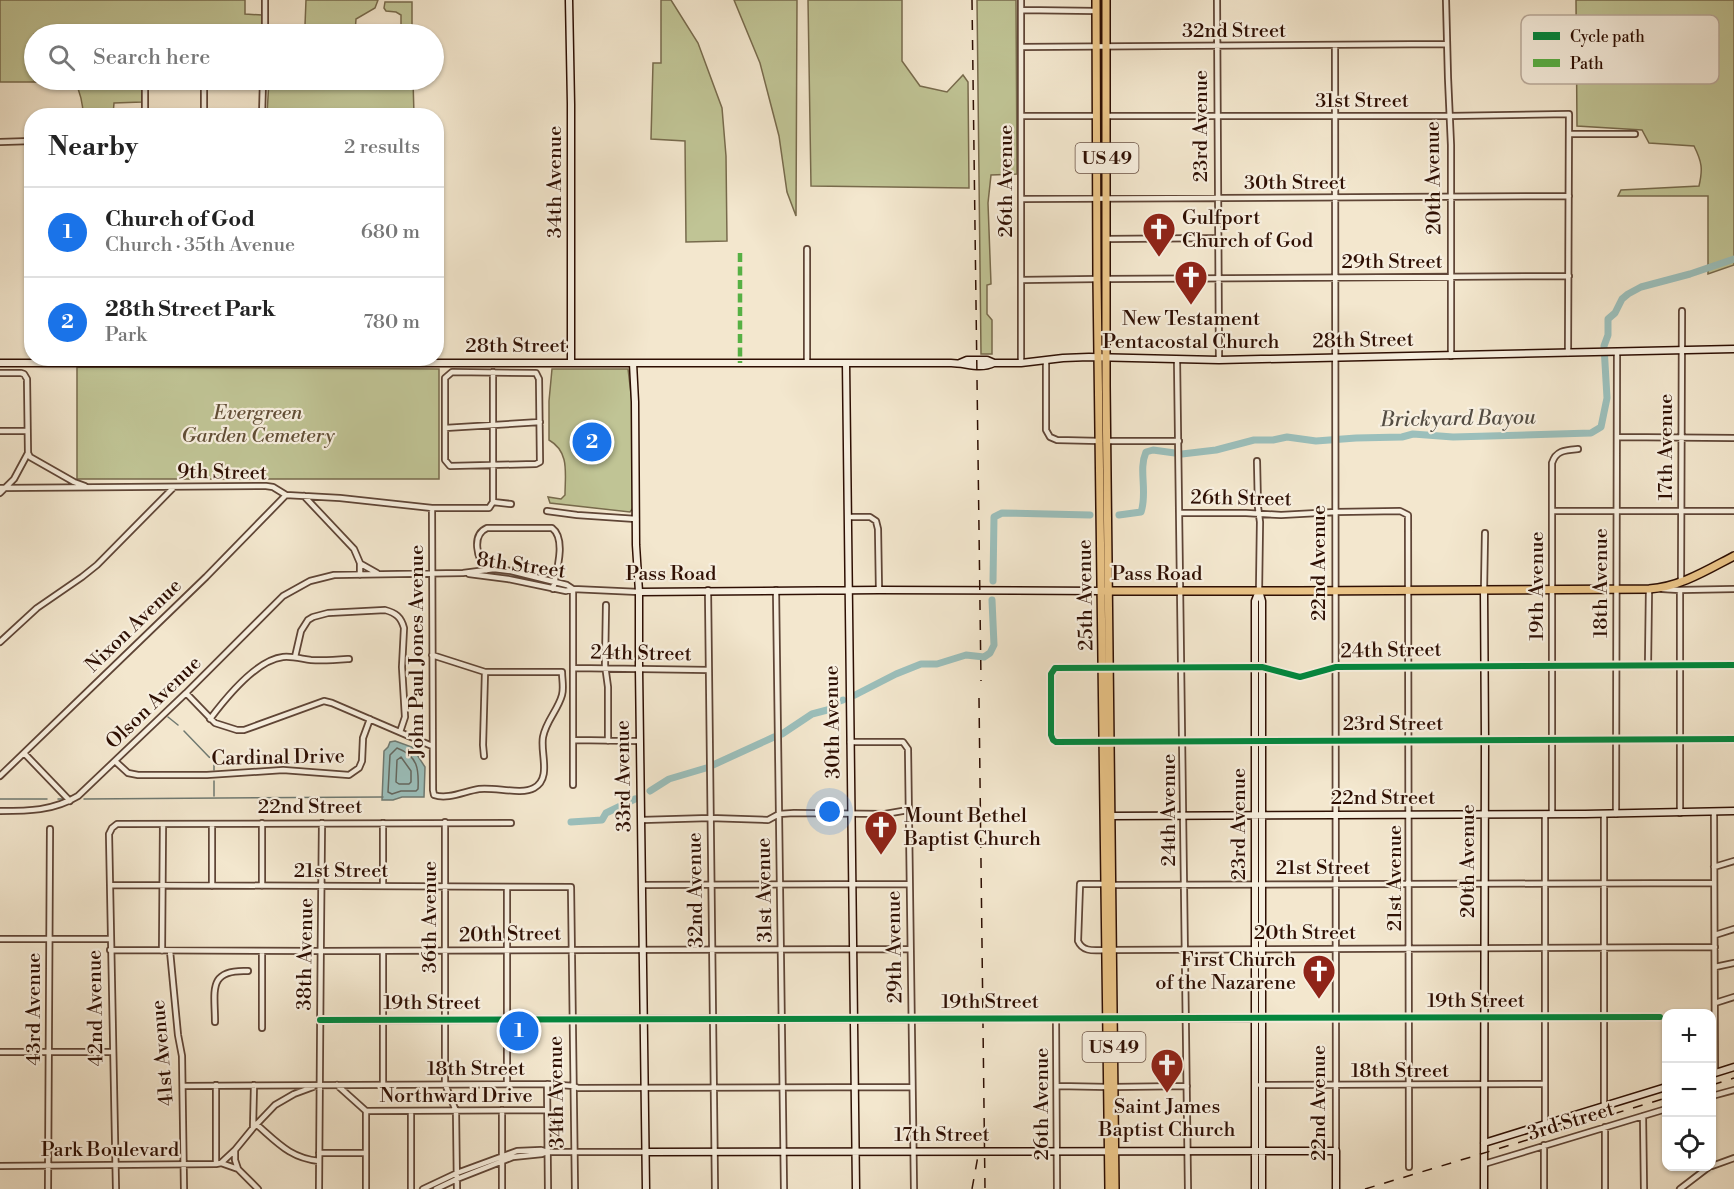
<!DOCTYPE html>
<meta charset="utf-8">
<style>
body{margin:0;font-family:"Libre Bodoni",serif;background:#f2f2f2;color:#222}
.controls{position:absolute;right:18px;bottom:18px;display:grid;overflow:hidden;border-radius:12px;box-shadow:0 2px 4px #0004}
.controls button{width:54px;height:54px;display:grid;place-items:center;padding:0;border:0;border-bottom:2px solid #e0e0e0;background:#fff;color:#222;font:30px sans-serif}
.you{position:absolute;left:830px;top:812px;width:21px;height:21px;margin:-15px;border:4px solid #fff;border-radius:50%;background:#1a73e8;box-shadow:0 0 0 9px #1a73e833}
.badge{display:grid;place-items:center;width:39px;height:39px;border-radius:50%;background:#1a73e8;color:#fff;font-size:20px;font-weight:700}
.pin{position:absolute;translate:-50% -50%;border:3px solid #fff;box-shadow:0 2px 6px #0006}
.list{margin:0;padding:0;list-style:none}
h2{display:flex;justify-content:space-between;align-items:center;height:78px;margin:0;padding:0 24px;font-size:26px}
h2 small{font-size:20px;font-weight:400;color:#767676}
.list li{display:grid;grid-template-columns:39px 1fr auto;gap:18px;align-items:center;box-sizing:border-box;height:90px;padding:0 24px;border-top:2px solid #e0e0e0}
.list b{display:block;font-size:22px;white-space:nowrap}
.list p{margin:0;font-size:20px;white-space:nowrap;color:#767676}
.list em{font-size:20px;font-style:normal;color:#767676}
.icon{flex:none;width:33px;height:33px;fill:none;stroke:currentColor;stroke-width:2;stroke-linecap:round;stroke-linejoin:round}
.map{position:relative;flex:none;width:1734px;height:1189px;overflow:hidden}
.search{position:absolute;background:#fff;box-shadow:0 2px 4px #0004;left:24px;top:24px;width:420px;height:66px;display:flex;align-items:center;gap:15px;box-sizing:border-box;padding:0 21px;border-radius:33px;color:#767676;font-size:22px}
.panel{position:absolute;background:#fff;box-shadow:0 2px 4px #0004;left:24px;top:108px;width:420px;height:258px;border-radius:24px}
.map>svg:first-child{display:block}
</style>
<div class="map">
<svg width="1734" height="1189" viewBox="0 0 1734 1189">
<rect width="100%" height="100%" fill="#f3e7ce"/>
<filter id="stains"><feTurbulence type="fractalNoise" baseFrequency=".00333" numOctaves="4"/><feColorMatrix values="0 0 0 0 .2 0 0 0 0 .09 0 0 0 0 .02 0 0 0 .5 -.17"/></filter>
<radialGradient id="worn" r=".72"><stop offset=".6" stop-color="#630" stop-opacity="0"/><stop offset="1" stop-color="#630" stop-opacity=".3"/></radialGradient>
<path fill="#c0c495" stroke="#776a4c" stroke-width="1.5" d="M0 0H245V14L262 15V34H34V80H146L144 83 142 102 114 103 113 115H83C83 104 80 92 75 82H0Z
M306 0H378L375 8 356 19 355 34H271V26L305 25Z
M661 0H671L698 43 722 108 726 156 727 241 686 242 685 141 651 139 653 63H661Z
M734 0H797L796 216 787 192 779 136 760 63Z
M808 0H902V61L920 86 947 92 963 75 968 82 969 188 811 186Z
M977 0H1016L1017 174 991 175 988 203 991 284 987 285V314L992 320V354H981Z
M1576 0H1734V265L1708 274V196H1618L1621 190 1699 186C1703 169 1702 162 1694 146L1649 143 1642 130 1577 126Z
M385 2H412V34H401V15L396 12 386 11 384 8Z
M269 80H413L414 115H267Z
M77 367 439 369V479H77Z
M552 369H628L632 402 633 508 630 512 550 503 548 497 561 499 565 495C565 474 570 452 549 440V401Z"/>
<path fill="#9bbfbb" stroke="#6f7971" stroke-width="1.5" d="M395 741 412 747 425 767 424 797H402L393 800H382L384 751 388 747 390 742Z"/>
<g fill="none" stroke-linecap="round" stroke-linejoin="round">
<path stroke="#64675f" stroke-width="1.5" d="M397 748C418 756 419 769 418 789L416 791H401L392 794 388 792 390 755Z
M401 757 411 771V782L409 784H399L396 782 397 760Z"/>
<path stroke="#6f7971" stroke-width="1.5" d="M168 717 178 725
M184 731 209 757 214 759V770
M214 781V796
M0 799H47
M58 799H63
M84 799 383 797"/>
<path stroke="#9bbfbb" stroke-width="7" d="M1119 515 1141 512C1148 492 1138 470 1146 452L1153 450 1182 454 1216 450 1254 440H1273L1287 437 1316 441 1356 438 1402 437 1413 434 1453 437 1591 433 1601 427 1607 398 1604 346 1608 335V319L1615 313 1622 299 1628 294 1641 287 1690 274 1734 259
M993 581 994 517 1002 513 1090 515
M855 695 896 674 921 664H937L966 655 984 657 990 653 994 645 992 600
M782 734 812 714 831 709 837 702 843 700
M713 765 774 737
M650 791 669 779 706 768
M571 822 602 820 606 813 635 799"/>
<g stroke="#5f4536" stroke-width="8">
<path id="street" d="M265 0V34
M1217 0 1219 360
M1446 0 1448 78 1451 145V356
M1021 10 1096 11
M1335 45 1336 1151
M1021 47 1447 44
M145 116V88L147 84 152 81H263
M204 116V82
M262 116 263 80
M1021 116H1097
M1107 116H1450L1569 114 1568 353
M1569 134H1635
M0 142 32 141
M1021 199 1569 196
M1107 239 1218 238
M807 249V363
M1107 279 1569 276
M1021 280 1097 279
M1177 359 1188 1189
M1046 360V430L1050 437 1057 440 1100 441
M1021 363V0
M452 372 536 373 539 379 540 462 536 464 450 466 445 460V378Z
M0 373H21L24 374 27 379 28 453 30 457 74 482 85 486
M445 428 540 422
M0 431H27
M1617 437 1734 438
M1106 441H1179
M1257 461 1258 507 1260 522 1259 591
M0 488 266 486 273 487 286 495 340 498 432 508H489L493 502 511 504
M0 493 14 479 28 453
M304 496 354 549 360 563V575
M493 502V372
M432 508 433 790 434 795C448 800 465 791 479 789 495 787 522 795 534 788 552 778 540 753 543 737 546 721 558 710 562 695 564 688 562 679 562 672H485L432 655
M547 511 577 515 636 519
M1552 511H1734
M1179 513H1246L1281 515 1336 512 1400 511 1408 515 1409 1167
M848 517H870L876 521 878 529 879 590
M361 564 377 573
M487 570C477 559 471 535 487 528H552C567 539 556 573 553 589
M469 574 508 579 566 591 573 589 639 592
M1681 582 1682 311
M1662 589 1680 590 1734 589
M708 590 715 1189
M776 590 784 1189
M1484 590 1485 533
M1680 590V813
M606 605 605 665 608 687V741
M0 642 37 608 82 577 97 565 174 487
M295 657 301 631 308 620 313 617 328 613 385 610C396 613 401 617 404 628L402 667 405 717 400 732
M1648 665 1649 589
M1734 665 1336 667 1300 677 1262 667 1055 668 1051 674V735L1053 740 1056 742 1734 739
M573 668 709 670
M186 693 215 723 237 730H244L324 701 332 703 432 746
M210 719C225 699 256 660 283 657 293 656 302 659 311 660 324 661 336 660 349 659
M573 740 640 741
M850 742H903L908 749 914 1189
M24 753 70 801
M484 756 483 745 485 672
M115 761 128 773 138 775H207L283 770 349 775 359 768 362 761 363 738 370 719
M0 776 206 577 286 495
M573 785V589
M0 811C28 811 53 811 78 796L186 693 283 596 310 581 334 575 463 573 494 569 511 571 567 585 573 589
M1714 812 1715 1072
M1545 814V1124
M1552 814V463C1556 450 1566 450 1578 449
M1604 814V1106
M1616 814 1617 352
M642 820 710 818 768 820 779 814 794 813 885 814 908 810
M445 822V1084L456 1111 457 1189
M262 823V886
M212 824V886
M1714 867 1734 861
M1106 884H1080L1078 941C1083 953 1096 950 1106 950
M110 885 571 887 575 1189
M643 885 909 884
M1112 885 1714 883
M383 886V823
M507 887V1084
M1715 935 1734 929
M0 939H110
M110 950 322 951 910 949
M1112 950 1715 947
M162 951 163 824
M170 951 178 1035 182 1056 184 1189
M262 951V1028
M1715 967 1734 963
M1715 1003 1734 997
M1263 1018 1660 1017
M1056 1019 1057 1189
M215 1022C215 991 207 969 248 971
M0 1052H112
M547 1084 548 1189
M337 1085 366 1111V1189
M383 1085V951
M1260 1085 1545 1084
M183 1086 547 1084 574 1086 578 1088 912 1087
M1057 1086 1108 1087
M1114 1087 1187 1086
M1712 1096 1734 1090
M366 1111 547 1110
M411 1111V1189
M1643 1116 1644 1189
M256 1124C278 1143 290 1158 319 1161
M1605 1127V1189
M253 1128 254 1085
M1544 1145V1189
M319 1153H366
M221 1163 238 1169
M216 1164V1085
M1484 1164 1666 1109
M0 1166 216 1164 221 1163 235 1150
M1712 1166 1734 1158
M48 1189 50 829
M116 1189 109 834 112 828 117 824 511 823
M258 1189 238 1169 235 1160V1150L253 1128 275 1105 294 1094 313 1087
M319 1189C319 1067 321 945 322 823
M423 1189 457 1173 517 1151 541 1150 547 1152H646
M436 1189 457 1179 513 1157 542 1154 547 1152
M502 1189V1110
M1680 1189 1710 1166"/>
</g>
<g stroke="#2e0f03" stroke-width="9">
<path id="secondary" d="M569 0 571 104V363
M0 363H951C966 363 979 370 994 363
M633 363 635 402 636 545 639 592V669L646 1189
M846 363 856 1189
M960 363 967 360H987L994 363H1021L1063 358 1089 357 1219 360 1734 349
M1259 591 1262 601V1189
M639 592 879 590 1102 591
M1108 816 1585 814 1734 811
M320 1020 1263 1018
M1712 1074 1734 1067
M1484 1143 1666 1087
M646 1152 1336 1151V1189
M1255 1189V601L1259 591
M1484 1189 1485 740 1484 590"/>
</g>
<g stroke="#2e0f03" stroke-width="10">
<path id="primary" d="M1096 0 1097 279 1109 1189
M1106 0V386L1115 1189
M1105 591H1298L1649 589C1680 587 1707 570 1734 556"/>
</g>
<use href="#street" stroke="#f7efdf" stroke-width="4.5"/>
<use href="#secondary" stroke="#f7efdf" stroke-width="6"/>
<use href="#primary" stroke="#eac487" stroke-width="7"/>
<path stroke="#2e0f03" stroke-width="1.5" stroke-dasharray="10 10" stroke-linecap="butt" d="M972 0 981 681
M979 698 985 1189
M1712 1085 1734 1078
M972 1189 978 1156
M1365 1189 1666 1098"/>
<path stroke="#56b044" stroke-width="4.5" stroke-dasharray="9 4.5" stroke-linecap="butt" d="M740 253V363"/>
<g stroke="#f7efdf" stroke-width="10">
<path id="cycleway" d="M1734 665 1336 667 1300 677 1262 667 1055 668 1051 674V735L1053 740 1056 742 1734 739
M320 1020 1660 1017"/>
</g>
<use href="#cycleway" stroke="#00873e" stroke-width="6"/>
</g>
<defs>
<g id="church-pin" transform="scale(1.725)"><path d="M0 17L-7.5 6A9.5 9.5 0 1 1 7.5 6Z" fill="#8f2418" stroke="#f7efdf"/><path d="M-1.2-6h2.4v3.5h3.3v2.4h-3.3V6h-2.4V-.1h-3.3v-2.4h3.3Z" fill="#fff"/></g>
</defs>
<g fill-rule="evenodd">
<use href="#church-pin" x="1159" y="229"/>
<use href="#church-pin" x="1191" y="277"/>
<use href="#church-pin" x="881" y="827"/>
<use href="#church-pin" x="1319" y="971"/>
<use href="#church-pin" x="1167" y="1065"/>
</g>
<g text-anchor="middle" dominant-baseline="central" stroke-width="4.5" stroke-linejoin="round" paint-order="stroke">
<g fill="#f7efdf" stroke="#6a5245" stroke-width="1.5">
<rect x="1075.5" y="143" width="63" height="30" rx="4.5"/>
<rect x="1082.5" y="1032" width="63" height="30" rx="4.5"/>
</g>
<g font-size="18" font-weight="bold" fill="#2e0f03">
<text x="1107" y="158">US 49</text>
<text x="1114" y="1047">US 49</text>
</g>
<g font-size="20" fill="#2e0f03" stroke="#f7efdf">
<text x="1234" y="31">32nd Street</text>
<text x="1362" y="101">31st Street</text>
<text transform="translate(1201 126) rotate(-90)">23rd Avenue</text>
<text transform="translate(1434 178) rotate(-91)">20th Avenue</text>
<text transform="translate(1006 181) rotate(-90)">26th Avenue</text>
<text transform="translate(555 182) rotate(-90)">34th Avenue</text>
<text x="1295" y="183">30th Street</text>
<text x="1392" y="262">29th Street</text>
<text transform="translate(1363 341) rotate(-1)">28th Street</text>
<text x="516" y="346">28th Street</text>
<text transform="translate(1666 447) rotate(-90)">17th Avenue</text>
<text transform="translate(222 473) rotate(1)">9th Street</text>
<text transform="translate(1241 499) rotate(1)">26th Street</text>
<text transform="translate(1319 563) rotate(-90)">22nd Avenue</text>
<text transform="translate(521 566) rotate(8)">8th Street</text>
<text x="671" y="574">Pass Road</text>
<text x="1157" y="574">Pass Road</text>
<text transform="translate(1601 583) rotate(-90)">18th Avenue</text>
<text transform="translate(1537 586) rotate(-90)">19th Avenue</text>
<text transform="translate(1086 595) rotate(-91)">25th Avenue</text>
<text transform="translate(134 626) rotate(-44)">Nixon Avenue</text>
<text transform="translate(417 651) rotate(-90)">John Paul Jones Avenue</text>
<text transform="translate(1391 651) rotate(-1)">24th Street</text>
<text transform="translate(641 654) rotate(1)">24th Street</text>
<text transform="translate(154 703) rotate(-44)">Olson Avenue</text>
<text transform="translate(833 722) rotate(-91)">30th Avenue</text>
<text x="1393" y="724">23rd Street</text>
<text transform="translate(278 758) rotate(-1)">Cardinal Drive</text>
<text transform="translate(624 776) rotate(-91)">33rd Avenue</text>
<text x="1383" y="798">22nd Street</text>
<text x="310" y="807">22nd Street</text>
<text transform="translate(1169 810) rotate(-90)">24th Avenue</text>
<text transform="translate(1239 824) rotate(-90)">23rd Avenue</text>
<text transform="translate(1468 861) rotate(-90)">20th Avenue</text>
<text x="1323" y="868">21st Street</text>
<text x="341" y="871">21st Street</text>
<text transform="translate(1395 878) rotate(-90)">21st Avenue</text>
<text transform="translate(696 890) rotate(-91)">32nd Avenue</text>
<text transform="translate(765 890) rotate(-91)">31st Avenue</text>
<text transform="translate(430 917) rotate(-90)">36th Avenue</text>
<text x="1305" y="933">20th Street</text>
<text transform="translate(510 935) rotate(-1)">20th Street</text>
<text transform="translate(895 947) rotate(-91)">29th Avenue</text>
<text transform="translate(306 954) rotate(-89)">38th Avenue</text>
<text x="1476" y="1001">19th Street</text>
<text x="990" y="1002">19th Street</text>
<text x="432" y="1003">19th Street</text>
<text transform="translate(96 1008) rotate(-91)">42nd Avenue</text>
<text transform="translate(34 1009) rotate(-90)">43rd Avenue</text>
<text transform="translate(163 1053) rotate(-95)">41st Avenue</text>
<text x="476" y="1069">18th Street</text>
<text x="1400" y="1071">18th Street</text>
<text transform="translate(557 1092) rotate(-91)">34th Avenue</text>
<text x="456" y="1096">Northward Drive</text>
<text transform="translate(1319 1103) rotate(-90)">22nd Avenue</text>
<text transform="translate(1042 1104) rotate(-90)">26th Avenue</text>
<text transform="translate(1571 1122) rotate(-17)">3rd Street</text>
<text x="942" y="1135">17th Street</text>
<text x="110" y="1150">Park Boulevard</text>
</g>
<g font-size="20" fill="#2e0f03" stroke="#f7efdf" text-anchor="start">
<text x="1182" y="218">Gulfport<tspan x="1182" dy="23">Church of God</tspan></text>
<text x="1191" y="319" text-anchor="middle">New Testament<tspan x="1191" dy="23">Pentacostal Church</tspan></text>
<text x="904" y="816">Mount Bethel<tspan x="904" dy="23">Baptist Church</tspan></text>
<text x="1296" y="960" text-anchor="end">First Church<tspan x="1296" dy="23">of the Nazarene</tspan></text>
<text x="1167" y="1107" text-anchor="middle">Saint James<tspan x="1167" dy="23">Baptist Church</tspan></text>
</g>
<g font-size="20" font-style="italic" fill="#614e36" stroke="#f7efdf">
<text x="258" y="413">Evergreen<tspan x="258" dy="23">Garden Cemetery</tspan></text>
</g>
<g font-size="21" font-style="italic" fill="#544d43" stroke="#f7efdf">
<text transform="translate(1458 419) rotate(-1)">Brickyard Bayou</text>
</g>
</g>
<rect x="1521" y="15" width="198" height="69" rx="9" fill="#f7efdf" stroke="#bbac9d" stroke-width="1.5"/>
<rect x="1533" y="32" width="27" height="8" fill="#00873e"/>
<rect x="1533" y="59" width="27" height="8" fill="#56b044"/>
<g font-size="16" fill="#2e0f03">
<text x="1570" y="42">Cycle path</text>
<text x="1570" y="69">Path</text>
</g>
<rect width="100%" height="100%" filter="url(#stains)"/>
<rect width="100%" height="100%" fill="url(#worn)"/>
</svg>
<div class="controls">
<button>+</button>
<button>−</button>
<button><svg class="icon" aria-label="locate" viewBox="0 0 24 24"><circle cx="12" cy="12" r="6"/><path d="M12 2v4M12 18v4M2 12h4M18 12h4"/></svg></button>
</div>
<div class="you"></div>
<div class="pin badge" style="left:519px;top:1031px">1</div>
<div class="pin badge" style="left:592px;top:442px">2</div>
<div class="search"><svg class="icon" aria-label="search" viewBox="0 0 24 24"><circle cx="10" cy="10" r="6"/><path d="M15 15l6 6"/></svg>Search here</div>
<section class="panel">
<h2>Nearby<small>2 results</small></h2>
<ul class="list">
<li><span class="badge">1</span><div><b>Church of God</b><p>Church · 35th Avenue</p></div><em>680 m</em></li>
<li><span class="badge">2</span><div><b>28th Street Park</b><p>Park</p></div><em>780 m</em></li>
</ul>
</section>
</div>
